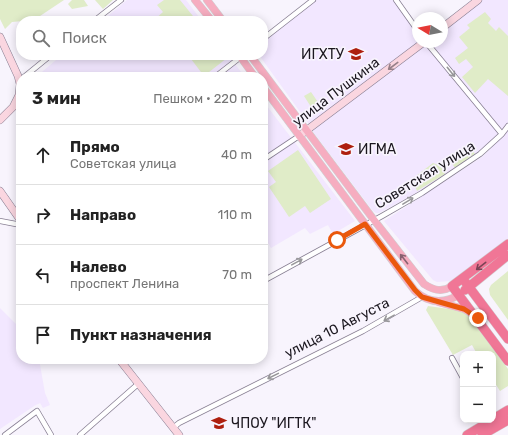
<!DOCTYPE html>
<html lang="ru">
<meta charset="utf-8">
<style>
body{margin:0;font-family:Rubik,sans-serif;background:#f6f6f6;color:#222}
.controls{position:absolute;right:12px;bottom:12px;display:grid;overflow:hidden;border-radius:8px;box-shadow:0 2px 10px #0003}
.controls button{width:36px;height:36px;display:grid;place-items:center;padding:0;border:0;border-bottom:1px solid #e0e0e0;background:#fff;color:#222;font:20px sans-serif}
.compass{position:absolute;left:412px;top:12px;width:36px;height:36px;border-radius:50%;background:#fff;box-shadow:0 2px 10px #0003;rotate:280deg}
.stop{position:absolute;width:12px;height:12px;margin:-9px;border:3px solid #ea580c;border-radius:50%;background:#fff}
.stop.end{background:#ea580c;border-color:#fff;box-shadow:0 1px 4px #0008}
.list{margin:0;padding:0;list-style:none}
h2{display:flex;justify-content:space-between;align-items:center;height:52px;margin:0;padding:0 16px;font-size:17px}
h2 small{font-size:13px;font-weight:400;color:#767676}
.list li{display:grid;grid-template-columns:26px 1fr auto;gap:12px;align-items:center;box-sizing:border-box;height:60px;padding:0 16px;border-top:1px solid #e0e0e0}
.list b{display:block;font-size:15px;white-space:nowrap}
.list p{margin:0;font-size:13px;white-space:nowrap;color:#767676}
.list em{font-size:13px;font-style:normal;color:#767676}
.icon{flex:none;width:22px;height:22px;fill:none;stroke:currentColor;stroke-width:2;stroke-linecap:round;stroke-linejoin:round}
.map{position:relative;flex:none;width:508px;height:435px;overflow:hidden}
.search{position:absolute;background:#fff;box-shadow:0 2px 10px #0003;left:16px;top:16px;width:252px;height:44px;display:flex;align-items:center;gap:10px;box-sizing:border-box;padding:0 14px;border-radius:16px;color:#767676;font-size:15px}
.panel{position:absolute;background:#fff;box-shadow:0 2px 10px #0003;left:16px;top:72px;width:252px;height:292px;border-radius:16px}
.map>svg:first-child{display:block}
</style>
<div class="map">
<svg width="508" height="435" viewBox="0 0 508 435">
<rect width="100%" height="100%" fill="#f8f4fd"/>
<path fill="#f2e7ff" d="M127 0H186L202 21H102Z
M316 0H394L418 32V42H422L311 127 259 55H263V41Z
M479 0H508V123L501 132 429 42H442V29Z
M425 42 500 133 478 153 420 191 379 213H376L373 211 311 129Z
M62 55H228L245 77H36Z
M263 101 355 221 333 234 328 225 310 234 305 228 271 248 263 234Z
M508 131V239L452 281 437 282 433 280 384 221 482 157Z
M0 308 21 329V359H39L45 393 50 405 43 408 40 403 34 406 0 429Z"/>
<path fill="#e0ecc8" d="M0 0H64L34 20 12 22 5 29 0 19Z
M72 0H84L88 6 72 9 68 4Z
M95 0H113L103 9Z
M164 0H180L197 21H153L163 12 157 5Z
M485 12 491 19 488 23 496 31 499 27 508 36V96L488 79 475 93 462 77 473 67 466 59 459 64 455 58 468 48 459 37 470 28 467 25Z
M188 55H224L227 58 204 76Z
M311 92 320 105 313 110 304 96Z
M469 144 475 154 455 168 449 159Z
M298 150 331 199 310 213 305 206 289 217 269 187 276 182 268 171Z
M433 163 441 166 445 174 417 191 412 179Z
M508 271V320L490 295 489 289 491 285Z
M428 306 463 311 472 317 508 369V386L500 391 493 380V354H477L472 345 453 355 426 310Z"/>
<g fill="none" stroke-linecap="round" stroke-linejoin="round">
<g stroke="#887f93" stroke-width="6">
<path id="street" d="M396 0 418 31
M94 21 121 0
M263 39 313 0
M426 42 502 134
M24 77 51 55
M215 77 242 56
M263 160 299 136
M0 221 21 225
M263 281 382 216 422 193 480 154 502 134 508 126
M452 358 463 378
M173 428 179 423 363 331 422 297
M5 435 37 411 51 435
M80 435 138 384"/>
</g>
<g stroke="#887f93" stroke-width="8">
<path id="secondary" d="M442 28 478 0
M0 37 18 76 20 84 19 95 13 107 0 120
M299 136 424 42
M0 191 21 221
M119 359 179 435"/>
</g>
<g stroke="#d1d1d2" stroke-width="8">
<path id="primary" d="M195 0 212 21
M207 0 223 21
M239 55 255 77
M250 55 374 220 424 284C433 290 442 293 452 286
M263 87 415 291C428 303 443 304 459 295
M438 302 464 309 471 313"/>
</g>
<g stroke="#d1d1d2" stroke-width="10">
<path id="highway" d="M508 244 452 286 508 361
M463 279 508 339
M465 290 508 255
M493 419 508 410
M467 435 492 420
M482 435 508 420"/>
</g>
<use href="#street" stroke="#fff" stroke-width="4.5"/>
<use href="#secondary" stroke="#fad6e0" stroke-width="7"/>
<use href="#primary" stroke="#f6adc0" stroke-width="7"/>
<use href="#highway" stroke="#f07696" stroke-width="9"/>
</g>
<defs><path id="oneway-shaft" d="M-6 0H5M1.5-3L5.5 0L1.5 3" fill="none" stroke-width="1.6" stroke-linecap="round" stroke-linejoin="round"/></defs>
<use stroke="#968089" href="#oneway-shaft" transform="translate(393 66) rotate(143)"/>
<g stroke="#98979a">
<use href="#oneway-shaft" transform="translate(451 72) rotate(51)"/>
<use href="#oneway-shaft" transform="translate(408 201) rotate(-31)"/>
<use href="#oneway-shaft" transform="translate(297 262) rotate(-29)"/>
<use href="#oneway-shaft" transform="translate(389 318) rotate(151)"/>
<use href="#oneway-shaft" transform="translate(273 376) rotate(154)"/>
</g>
<use stroke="#886270" href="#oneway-shaft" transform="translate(404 259) rotate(-128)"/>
<use stroke="#7b4255" href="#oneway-shaft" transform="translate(481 266) rotate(142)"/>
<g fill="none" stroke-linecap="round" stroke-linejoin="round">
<path stroke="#ea580c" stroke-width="5" d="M337 240 365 224 415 290 422 297 464 309 478 318"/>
</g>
<defs>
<g id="university-bare" transform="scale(1.2)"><path d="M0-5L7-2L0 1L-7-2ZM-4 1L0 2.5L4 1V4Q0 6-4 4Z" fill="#ae1f0e" stroke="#f8f4fd" stroke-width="2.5" paint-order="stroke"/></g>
</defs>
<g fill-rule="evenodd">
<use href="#university-bare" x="356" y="54"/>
<use href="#university-bare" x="346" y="149"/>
<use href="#university-bare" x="219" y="423"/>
</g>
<g text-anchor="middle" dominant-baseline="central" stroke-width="3.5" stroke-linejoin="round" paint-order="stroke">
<g font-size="14" fill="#1b171f" stroke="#f8f4fd" text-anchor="start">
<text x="344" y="54" text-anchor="end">ИГХТУ</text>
<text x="358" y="149">ИГМА</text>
<text x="231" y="423">ЧПОУ "ИГТК"</text>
</g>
<g font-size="14" fill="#1b171f" stroke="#f8f4fd">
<text transform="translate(336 92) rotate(-37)">улица Пушкина</text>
<text transform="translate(425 175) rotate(-32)">Советская улица</text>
<text transform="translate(337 328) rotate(-27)">улица 10 Августа</text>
</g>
</g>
</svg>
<div class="controls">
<button>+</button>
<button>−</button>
</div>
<svg class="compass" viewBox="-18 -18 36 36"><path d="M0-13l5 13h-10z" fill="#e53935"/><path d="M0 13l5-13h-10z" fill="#767676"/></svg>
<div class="stop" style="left:337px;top:240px"></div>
<div class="stop end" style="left:478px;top:318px"></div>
<div class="search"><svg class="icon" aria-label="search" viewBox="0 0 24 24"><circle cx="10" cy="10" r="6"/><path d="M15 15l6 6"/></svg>Поиск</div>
<section class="panel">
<h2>3 мин<small>Пешком · 220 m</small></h2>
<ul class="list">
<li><svg class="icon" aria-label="ahead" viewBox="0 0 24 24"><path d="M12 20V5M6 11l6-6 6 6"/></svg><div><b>Прямо</b><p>Советская улица</p></div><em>40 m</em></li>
<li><svg class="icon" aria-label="right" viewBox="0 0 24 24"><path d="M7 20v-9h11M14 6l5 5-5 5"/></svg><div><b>Направо</b></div><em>110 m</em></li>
<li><svg class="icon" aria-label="left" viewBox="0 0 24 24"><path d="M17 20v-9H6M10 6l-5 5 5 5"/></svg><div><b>Налево</b><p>проспект Ленина</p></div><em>70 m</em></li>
<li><svg class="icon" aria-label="arrive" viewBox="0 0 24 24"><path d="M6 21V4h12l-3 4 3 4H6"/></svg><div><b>Пункт назначения</b></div></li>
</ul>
</section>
</div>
